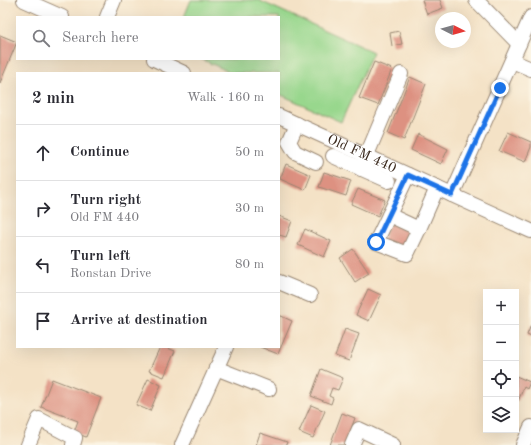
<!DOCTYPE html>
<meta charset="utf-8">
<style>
body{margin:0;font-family:"Old Standard TT",serif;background:#f7f7f7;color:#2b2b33}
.controls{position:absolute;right:12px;bottom:12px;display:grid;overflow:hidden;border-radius:0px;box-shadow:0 4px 16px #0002}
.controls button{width:36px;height:36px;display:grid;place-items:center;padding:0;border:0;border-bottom:1px solid #e1e1e2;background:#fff;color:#2b2b33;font:20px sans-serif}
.compass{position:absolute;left:435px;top:12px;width:36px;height:36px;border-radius:50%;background:#fff;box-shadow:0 4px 16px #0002;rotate:96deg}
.stop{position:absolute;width:12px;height:12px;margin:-9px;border:3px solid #1a73e8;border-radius:50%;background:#fff}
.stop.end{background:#1a73e8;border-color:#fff;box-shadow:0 1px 4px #0008}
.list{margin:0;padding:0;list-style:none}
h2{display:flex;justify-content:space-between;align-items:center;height:52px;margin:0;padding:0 16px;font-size:17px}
h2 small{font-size:13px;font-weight:400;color:#7c7c81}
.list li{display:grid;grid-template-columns:26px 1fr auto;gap:12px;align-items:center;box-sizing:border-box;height:56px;padding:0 16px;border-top:1px solid #e1e1e2}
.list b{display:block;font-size:15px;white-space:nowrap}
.list p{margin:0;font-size:13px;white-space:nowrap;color:#7c7c81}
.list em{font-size:13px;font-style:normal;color:#7c7c81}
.icon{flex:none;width:22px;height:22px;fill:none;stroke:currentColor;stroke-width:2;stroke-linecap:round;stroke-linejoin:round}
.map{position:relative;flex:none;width:531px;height:445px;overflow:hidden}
.search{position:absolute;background:#fff;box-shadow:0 4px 16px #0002;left:16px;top:16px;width:264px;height:44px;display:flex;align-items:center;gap:10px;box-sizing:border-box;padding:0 14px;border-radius:0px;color:#7c7c81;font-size:15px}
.panel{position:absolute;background:#fff;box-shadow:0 4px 16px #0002;left:16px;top:72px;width:264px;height:276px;border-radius:0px}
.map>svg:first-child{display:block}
</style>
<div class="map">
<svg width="531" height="445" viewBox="0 0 531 445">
<rect width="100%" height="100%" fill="#fcf5e5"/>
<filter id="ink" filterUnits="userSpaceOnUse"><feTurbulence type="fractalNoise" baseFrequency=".025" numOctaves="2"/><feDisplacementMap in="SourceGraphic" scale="8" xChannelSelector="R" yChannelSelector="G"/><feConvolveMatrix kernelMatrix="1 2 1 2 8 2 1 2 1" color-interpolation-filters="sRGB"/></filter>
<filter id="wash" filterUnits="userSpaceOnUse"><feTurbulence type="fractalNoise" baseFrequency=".012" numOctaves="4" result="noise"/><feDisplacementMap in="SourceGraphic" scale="16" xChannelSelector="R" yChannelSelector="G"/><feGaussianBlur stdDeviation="0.9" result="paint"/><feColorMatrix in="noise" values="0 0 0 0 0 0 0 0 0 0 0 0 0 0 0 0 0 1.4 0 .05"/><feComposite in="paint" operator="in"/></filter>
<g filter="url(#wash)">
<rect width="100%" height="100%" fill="#f4e2c6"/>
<path fill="#98d78d" stroke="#6a8056" d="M191 0H258L373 52 341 122 279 94V73H232L201 59H279V17H184Z"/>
<g id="blocks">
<path fill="#dd9181" d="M422 0H440L443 8 427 14Z
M399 31 402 44 392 46 390 33Z
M0 35 17 42 0 83Z
M374 62 392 69 378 105 359 98Z
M410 77 426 84 404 140 388 133Z
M508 132 531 142V147L525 162 499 151Z
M418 134 448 149 441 164 411 150Z
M286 164 311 175 305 190 280 179Z
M324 172 351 181 346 196 319 187Z
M358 189 385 200 378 216 351 204Z
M279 216 292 221 286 237 279 235Z
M389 223 414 233 407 252 382 243Z
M305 229 331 241 324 257 298 245Z
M353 249 369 273 355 282 340 258Z
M368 289 381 295 369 321 356 315Z
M279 315 292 321 278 354 260 347H279Z
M531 325V337L527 335Z
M345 329 359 334 349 361 335 356Z
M160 347H165L175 351 164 377 149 371Z
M321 369 343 378 338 390 332 388 329 396 333 398 331 404 311 396Z
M516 376 530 382 527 389 524 387 518 401 516 400Z
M52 379 101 398 86 437 74 432 78 421 41 407Z
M148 379 161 385 150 411 136 405Z
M311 405 325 411 313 438 299 432Z
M342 413 355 418 345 445H330Z
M260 433 287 442 286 445H256Z"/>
</g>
</g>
<g filter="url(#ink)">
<use href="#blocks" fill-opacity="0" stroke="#988672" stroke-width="1"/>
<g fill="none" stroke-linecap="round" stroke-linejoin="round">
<g stroke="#988672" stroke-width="16">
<g id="minor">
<path d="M24 0 62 17"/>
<path d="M476 0 519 44"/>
<path d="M107 17 114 0"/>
<path d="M154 59 184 73"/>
<path d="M512 61 531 69"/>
<path id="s1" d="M279 116 531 231"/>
<path d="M297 124 289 142 295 152 316 162"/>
<path d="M333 156 389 181"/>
<path d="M361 169 401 74"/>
<path d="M408 175 389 215 419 229 437 188"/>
<path d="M452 195 531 17"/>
<path d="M389 215 376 242 407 254 419 229"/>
<path d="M279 282 310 295"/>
<path d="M216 368 269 389"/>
<path d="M28 445 39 419 75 438 73 445"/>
<path d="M182 445 226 347"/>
<path d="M352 445 359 429 393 445"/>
<path d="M523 445 531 427"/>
</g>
</g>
<use href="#minor" stroke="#fff" stroke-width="14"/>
</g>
</g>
<g fill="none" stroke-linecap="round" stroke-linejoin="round" filter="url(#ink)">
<path stroke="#1a73e8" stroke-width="5" d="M376 242 408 175 452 195 500 88"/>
</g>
<g text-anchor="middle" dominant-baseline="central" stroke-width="3.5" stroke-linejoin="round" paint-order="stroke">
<g font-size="14" fill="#3b2a1e" stroke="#fcf5e5">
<text stroke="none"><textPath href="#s1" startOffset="91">Old FM 440</textPath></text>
</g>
</g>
</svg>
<div class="controls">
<button>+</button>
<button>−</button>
<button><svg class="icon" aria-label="locate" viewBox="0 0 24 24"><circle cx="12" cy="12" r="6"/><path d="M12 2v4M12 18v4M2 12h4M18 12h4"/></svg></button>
<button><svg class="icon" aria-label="layers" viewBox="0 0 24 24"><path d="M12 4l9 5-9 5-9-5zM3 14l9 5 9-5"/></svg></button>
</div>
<svg class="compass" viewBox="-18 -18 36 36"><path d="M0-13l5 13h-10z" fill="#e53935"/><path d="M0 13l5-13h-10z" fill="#7c7c81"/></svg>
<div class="stop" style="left:376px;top:242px"></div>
<div class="stop end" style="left:500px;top:88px"></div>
<div class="search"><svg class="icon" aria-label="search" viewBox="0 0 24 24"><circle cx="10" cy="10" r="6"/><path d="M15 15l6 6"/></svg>Search here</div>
<section class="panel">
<h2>2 min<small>Walk · 160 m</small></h2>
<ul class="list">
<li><svg class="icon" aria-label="ahead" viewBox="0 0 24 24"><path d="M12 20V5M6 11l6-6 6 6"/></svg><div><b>Continue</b></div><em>50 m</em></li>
<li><svg class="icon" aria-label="right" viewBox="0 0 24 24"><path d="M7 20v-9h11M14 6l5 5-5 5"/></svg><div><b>Turn right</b><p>Old FM 440</p></div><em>30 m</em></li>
<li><svg class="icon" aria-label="left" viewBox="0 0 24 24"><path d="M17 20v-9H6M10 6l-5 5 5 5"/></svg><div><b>Turn left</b><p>Ronstan Drive</p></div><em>80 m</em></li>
<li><svg class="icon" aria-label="arrive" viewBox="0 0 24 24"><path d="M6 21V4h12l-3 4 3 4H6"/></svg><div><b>Arrive at destination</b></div></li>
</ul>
</section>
</div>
